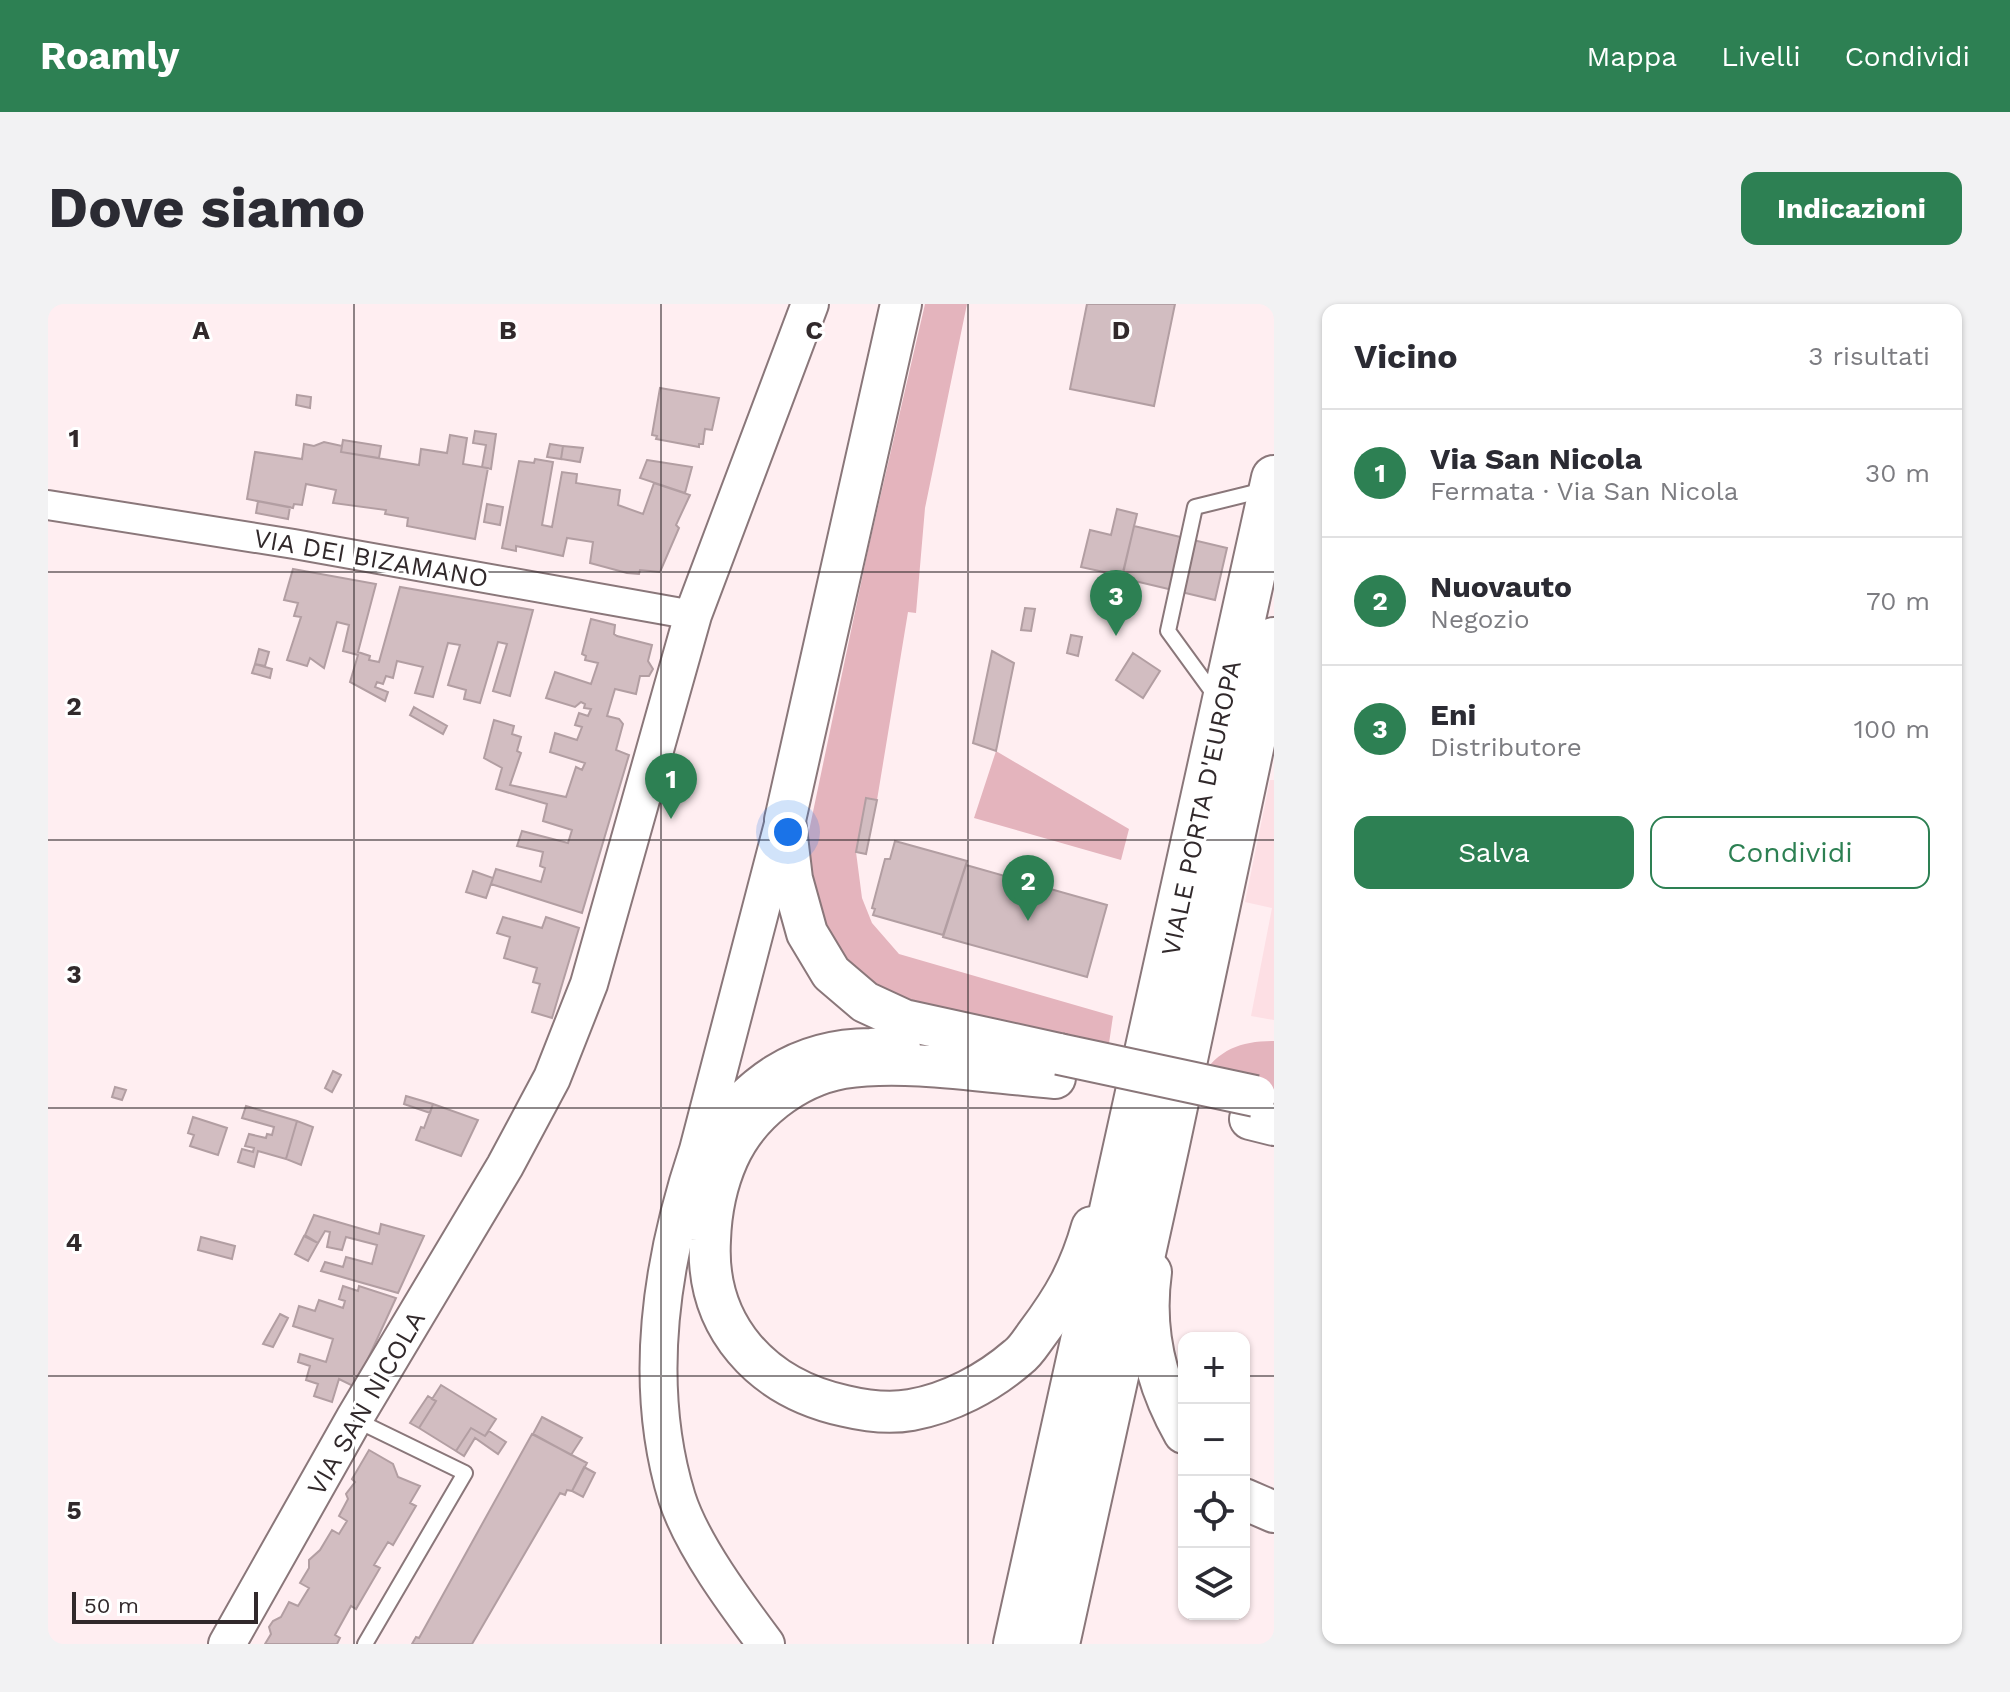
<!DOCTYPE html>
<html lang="it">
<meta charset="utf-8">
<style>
body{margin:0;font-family:"Work Sans",sans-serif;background:#f2f2f3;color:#2b2b33}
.controls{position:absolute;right:24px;bottom:24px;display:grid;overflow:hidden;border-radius:16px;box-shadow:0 2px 6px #0004}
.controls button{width:72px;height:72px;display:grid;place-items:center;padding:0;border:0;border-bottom:2px solid #e1e1e2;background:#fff;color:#2b2b33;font:40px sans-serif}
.scale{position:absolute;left:24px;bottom:20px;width:186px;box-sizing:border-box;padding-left:8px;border:4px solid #31292b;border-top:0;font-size:22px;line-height:28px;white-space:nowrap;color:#31292b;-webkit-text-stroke:6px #fff;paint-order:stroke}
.you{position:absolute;left:740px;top:528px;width:28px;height:28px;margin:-20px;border:6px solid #fff;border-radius:50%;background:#1a73e8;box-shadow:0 0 0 12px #1a73e833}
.badge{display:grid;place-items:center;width:52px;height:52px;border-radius:50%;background:#2d8053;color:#fff;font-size:26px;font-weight:700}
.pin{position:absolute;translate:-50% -66px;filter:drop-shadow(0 2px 4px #0008)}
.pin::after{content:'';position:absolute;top:42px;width:28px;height:24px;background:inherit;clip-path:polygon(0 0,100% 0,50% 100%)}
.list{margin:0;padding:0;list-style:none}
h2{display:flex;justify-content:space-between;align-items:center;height:104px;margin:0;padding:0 32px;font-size:34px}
h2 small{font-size:26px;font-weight:400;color:#7c7c81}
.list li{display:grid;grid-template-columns:52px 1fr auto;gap:24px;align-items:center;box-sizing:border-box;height:128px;padding:0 32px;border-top:2px solid #e1e1e2}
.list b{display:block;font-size:30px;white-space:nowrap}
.list p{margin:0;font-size:26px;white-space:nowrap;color:#7c7c81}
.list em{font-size:26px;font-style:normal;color:#7c7c81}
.actions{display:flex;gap:16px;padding:24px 32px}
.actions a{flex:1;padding:18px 0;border:2px solid #2d8053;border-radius:16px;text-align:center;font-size:28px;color:#2d8053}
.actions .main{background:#2d8053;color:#fff}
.icon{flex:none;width:44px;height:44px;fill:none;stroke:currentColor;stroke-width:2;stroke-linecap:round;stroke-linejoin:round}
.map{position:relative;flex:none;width:1226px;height:1340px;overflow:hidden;border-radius:16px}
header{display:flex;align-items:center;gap:48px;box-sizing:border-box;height:112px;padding:0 40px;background:#2d8053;color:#fff}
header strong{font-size:38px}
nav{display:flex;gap:44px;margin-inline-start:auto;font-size:28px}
.intro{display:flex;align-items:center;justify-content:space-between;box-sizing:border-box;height:192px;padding:0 48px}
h1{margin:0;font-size:56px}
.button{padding:20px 36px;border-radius:16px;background:#2d8053;color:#fff;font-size:28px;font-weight:700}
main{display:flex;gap:48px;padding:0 48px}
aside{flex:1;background:#fff;border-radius:16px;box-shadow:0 2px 6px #0004}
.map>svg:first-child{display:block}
</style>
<header>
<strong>Roamly</strong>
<nav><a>Mappa</a><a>Livelli</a><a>Condividi</a></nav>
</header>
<div class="intro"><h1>Dove siamo</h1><a class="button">Indicazioni</a></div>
<main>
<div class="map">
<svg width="1226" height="1340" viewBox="0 0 1226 1340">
<rect width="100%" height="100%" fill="#ffeef1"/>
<path fill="#fddfe4" d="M1222 476H1226V716L1203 712 1224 604 1197 598Z"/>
<path fill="#e4b4bd" d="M877 0H919L877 204 868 309 860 308 829 496 818 494 808 548 814 594 824 619 851 650 1065 712 1059 753 862 711 785 650 762 601 757 546 820 246Z
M948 447 1081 525 1073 556 926 514Z
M1226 737V788L1153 773C1171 745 1193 737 1226 737Z"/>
<path fill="#d2bdc1" stroke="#b29ea2" stroke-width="2" d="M1039 0H1127L1106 102 1022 85Z
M612 84 671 94 664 126 657 125 655 140H651V143L608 135 609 132 604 131Z
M249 91 263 93 262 104 248 101Z
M427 127 448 130 443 165 434 163 438 141 425 139Z
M402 131 419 134 415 160 440 164 427 235 359 222 360 214 337 210 338 206 285 199 288 186 258 180 254 201 246 200 245 204 199 195 207 148 254 155 256 140 266 142 276 138 294 142 293 148 371 161 373 145 399 149Z
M295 136 333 142 331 154 293 148Z
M502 140 515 142 513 155 499 153Z
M515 142 535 144 532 158 513 155Z
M487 155 505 158 494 221 504 223 514 168 529 170 528 179 572 186 570 201 595 210 606 179 642 191 628 221 631 224 612 268 592 266 591 270 579 269 542 259 545 238 519 234 515 252 468 242V247L454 244 471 157 486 159Z
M599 156 644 163 637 189 592 174Z
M210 197 242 203 240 215 208 209Z
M439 200 455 203 452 221 436 218Z
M1069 205 1089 210 1074 272 1033 263 1042 226 1063 231Z
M1086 222 1179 244 1167 296 1074 274Z
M245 265 328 280 310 348 322 352 321 356 331 358 352 283 485 306 462 392 445 387 459 340 450 338 432 399 416 395 418 386 400 381 412 341 400 339 385 393 367 389 375 363 349 357 345 374 338 372 335 380 329 378 327 383 340 388 337 397 302 378 310 351 295 347 301 321 289 318 276 364 262 354 259 362 239 356 253 313 246 312 250 299 236 296Z
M977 304 987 305 983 327 973 326Z
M543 315 567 321 566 330 569 332 604 341 600 357 605 365 601 372H592L588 390 567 385 559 412 571 415 575 420 568 446 581 451 534 609 443 580 448 565 493 578 497 564 492 562 495 548 469 542 474 527 520 539 524 526 495 517 499 500 448 485 454 464 436 454 446 416 466 422 464 430 473 433 469 447 473 449 462 481 518 493 528 463 534 466 537 459 502 448 507 429 529 436 534 423 527 421 531 409 540 412 543 405 536 404 537 400 533 398 527 403 498 394 507 368 543 380 550 359 537 356 538 352 534 350Z
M1023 331 1034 333 1030 352 1019 349Z
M211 345 221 348 217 362 207 360Z
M944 347 966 359 948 447 925 439Z
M1085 349 1112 367 1095 394 1068 376Z
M207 360 224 365 222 374 204 369Z
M366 403 399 422 395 430 362 411Z
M818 494 829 496 818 550 808 548Z
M847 537 919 557 895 631 825 611 827 605 824 604 837 555H842Z
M918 561 1059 601 1039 673 895 633Z
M425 567 445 574 438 594 418 588Z
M455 613 494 624 498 613 531 624 504 714 484 708 492 680 485 678 489 664 456 654 462 633 449 629Z
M285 767 293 771 284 788 277 784Z
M67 783 78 786 74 796 64 793Z
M358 792 385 800 382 809 356 800Z
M385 800 430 816 413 852 368 836 373 823 376 824Z
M198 802 249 817 238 855 210 847 206 863 190 858 194 845 205 848 206 844 197 842 201 830 218 834 219 830 224 831 226 823 194 814Z
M145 813 179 824 170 851 142 842 146 831 140 829Z
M249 817 265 823 253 861 238 855Z
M266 911 331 930 333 920 376 932 350 989 273 967 277 958 295 963 298 953 324 960 329 941 298 933 294 946 279 943 282 928 277 927 270 939 257 931Z
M256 932 270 939 260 957 247 950Z
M153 933 187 942 184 955 150 946Z
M295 982 310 987 311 982 348 994 307 1083 291 1075 284 1098 266 1092 270 1080 258 1076 262 1062 250 1058 252 1050 278 1058 285 1035 245 1022 251 1002 267 1007 271 996 295 1004 297 997 291 995Z
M232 1010 240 1014 225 1043 215 1040Z
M393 1081 448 1115 437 1132 423 1124 408 1147 371 1124 388 1097 384 1095Z
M380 1092 388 1097 371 1124 362 1119Z
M494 1113 534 1134 523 1151 485 1130Z
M423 1124 437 1132 441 1127 458 1138 450 1150 427 1134 416 1152 408 1147Z
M484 1130 539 1159 524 1187 519 1186 517 1191 512 1189 424 1340H364L368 1333 371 1334Z
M321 1146 345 1160 350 1173 372 1182 362 1199 368 1202 345 1241 340 1238 326 1261 332 1264 308 1305 303 1302 287 1331 292 1334 289 1340H217L223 1330 221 1323 225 1317 233 1313 241 1298 250 1302 261 1284 252 1279 261 1264V1256L272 1246 284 1226 291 1230 299 1217 291 1212 300 1195 298 1190 307 1178 304 1175Z
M536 1163 547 1169 535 1193 524 1187Z"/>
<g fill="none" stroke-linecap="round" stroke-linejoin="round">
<g stroke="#8a777a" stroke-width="18">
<path id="service" d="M1168 393 1120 327 1147 203 1216 186
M306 1115 417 1169 317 1340"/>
</g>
<g stroke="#8a777a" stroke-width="32">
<path id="minor" d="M0 201 246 240 645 311"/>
</g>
<g stroke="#8a777a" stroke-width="40">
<path id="tertiary" d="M656 839C701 781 746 743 823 743 833 742 844 742 854 744
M179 1340 306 1115 457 862 504 774 541 680 645 311 762 0
M718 1340C688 1300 644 1241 629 1194 594 1080 613 957 650 846L735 520"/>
</g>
<g stroke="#8a777a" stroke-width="44">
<path id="secondary" d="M853 0 737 516 744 575 759 629 783 669 817 698 856 716 1011 750
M1007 774C943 769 857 754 795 764 746 773 700 809 680 854 668 881 663 906 662 936 657 1023 714 1084 797 1102 818 1107 841 1110 863 1106 902 1099 940 1079 970 1053 978 1047 983 1038 989 1030 1016 994 1032 966 1044 923
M1202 815 1226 821
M1103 968C1095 1025 1108 1080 1136 1129
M1196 1195 1226 1208"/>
</g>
<g stroke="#8a777a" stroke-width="48">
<path id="trunk" d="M968 1340 1226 174
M1009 1340 1119 840 1226 336"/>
</g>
<use href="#service" stroke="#fff" stroke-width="14"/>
<use href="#minor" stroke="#fff" stroke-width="28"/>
<use href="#tertiary" stroke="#fff" stroke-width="36"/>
<use href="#secondary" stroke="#fff" stroke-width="40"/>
<use href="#trunk" stroke="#fff" stroke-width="44"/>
<g stroke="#8a777a" stroke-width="44" stroke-linecap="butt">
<path id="secondary-bridge" d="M1011 750 1207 792"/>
</g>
<use href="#secondary-bridge" stroke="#fff" stroke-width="40"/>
</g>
<path fill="none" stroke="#31292b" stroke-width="2" stroke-opacity="0.55" d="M306 0V1340M613 0V1340M920 0V1340M0 268H1226M0 536H1226M0 804H1226M0 1072H1136M1196 1072H1226"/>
<g text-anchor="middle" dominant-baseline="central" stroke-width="6" stroke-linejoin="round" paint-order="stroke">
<g font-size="26" fill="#31292b" stroke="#fff">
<text transform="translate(323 254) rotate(10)">VIA DEI BIZAMANO</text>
<text transform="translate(1153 504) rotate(-78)">VIALE PORTA D'EUROPA</text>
<text transform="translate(318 1099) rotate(-60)">VIA SAN NICOLA</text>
</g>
</g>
<g font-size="26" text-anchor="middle" font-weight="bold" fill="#31292b" stroke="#fff" stroke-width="6" stroke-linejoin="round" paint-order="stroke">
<text x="153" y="35">A</text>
<text x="460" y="35">B</text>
<text x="766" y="35">C</text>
<text x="1073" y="35">D</text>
<text x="26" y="143">1</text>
<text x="26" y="411">2</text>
<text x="26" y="679">3</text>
<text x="26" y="947">4</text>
<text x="26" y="1215">5</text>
</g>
</svg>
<div class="controls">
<button>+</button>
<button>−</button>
<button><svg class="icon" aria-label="locate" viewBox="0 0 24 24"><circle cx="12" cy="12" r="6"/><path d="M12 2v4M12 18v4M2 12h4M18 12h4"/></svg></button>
<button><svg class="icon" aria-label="layers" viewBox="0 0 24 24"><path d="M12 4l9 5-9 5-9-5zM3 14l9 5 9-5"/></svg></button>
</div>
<div class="scale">50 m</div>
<div class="you"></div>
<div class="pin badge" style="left:623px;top:515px">1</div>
<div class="pin badge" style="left:980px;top:617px">2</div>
<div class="pin badge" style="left:1068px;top:332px">3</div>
</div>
<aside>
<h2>Vicino<small>3 risultati</small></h2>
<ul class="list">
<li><span class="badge">1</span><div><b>Via San Nicola</b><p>Fermata · Via San Nicola</p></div><em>30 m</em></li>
<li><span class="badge">2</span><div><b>Nuovauto</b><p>Negozio</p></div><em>70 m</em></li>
<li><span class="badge">3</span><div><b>Eni</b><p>Distributore</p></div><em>100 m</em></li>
</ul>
<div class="actions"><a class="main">Salva</a><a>Condividi</a></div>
</aside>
</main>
